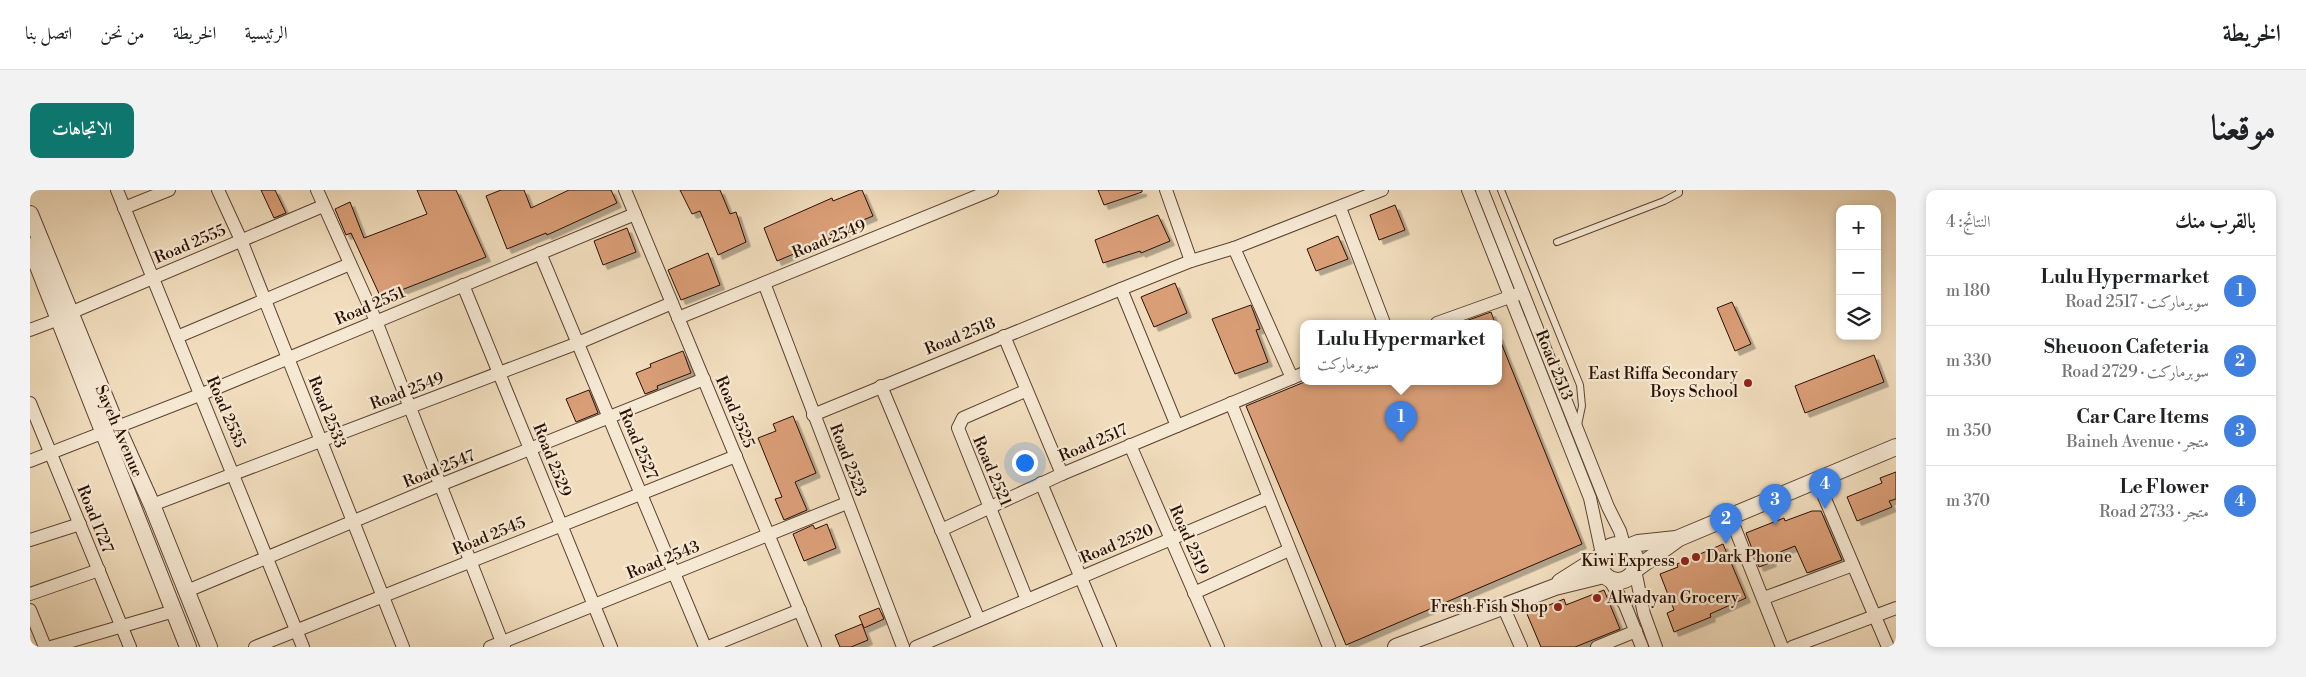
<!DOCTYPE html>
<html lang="ar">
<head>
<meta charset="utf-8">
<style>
  body { margin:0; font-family:"Libre Bodoni",Amiri,serif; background:#f2f2f2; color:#202124; direction:rtl }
  .controls { position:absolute; right:15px; top:15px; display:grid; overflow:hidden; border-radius:10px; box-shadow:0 2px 8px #0003 }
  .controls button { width:45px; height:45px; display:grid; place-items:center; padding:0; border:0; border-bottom:1px solid #e0e0e0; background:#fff; color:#202124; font:25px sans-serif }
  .you { position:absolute; left:994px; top:272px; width:18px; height:18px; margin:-12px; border:4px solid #fff; border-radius:50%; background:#1a73e8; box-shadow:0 0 0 8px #1a73e833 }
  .badge { display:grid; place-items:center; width:32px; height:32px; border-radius:50%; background:#0f766e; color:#fff; font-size:16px; font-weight:700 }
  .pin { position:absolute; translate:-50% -41px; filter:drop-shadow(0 1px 2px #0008) }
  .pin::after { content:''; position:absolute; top:26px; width:18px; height:15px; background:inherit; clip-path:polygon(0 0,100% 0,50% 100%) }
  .popup { position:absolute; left:1270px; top:130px; width:202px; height:65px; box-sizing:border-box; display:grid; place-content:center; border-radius:10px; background:#fff; filter:drop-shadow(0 1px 4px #0005); font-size:16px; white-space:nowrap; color:#757577 }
  .popup b { font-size:19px; color:#202124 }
  .popup::after { content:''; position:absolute; left:50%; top:100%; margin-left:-10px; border:10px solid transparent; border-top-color:#fff }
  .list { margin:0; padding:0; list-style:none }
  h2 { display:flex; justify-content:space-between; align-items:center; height:65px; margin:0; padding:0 20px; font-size:21px }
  h2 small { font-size:16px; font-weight:400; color:#757577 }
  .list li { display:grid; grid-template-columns:32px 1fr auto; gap:15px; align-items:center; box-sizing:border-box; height:70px; padding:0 20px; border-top:1px solid #e0e0e0 }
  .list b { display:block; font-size:19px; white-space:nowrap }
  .list p { margin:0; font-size:16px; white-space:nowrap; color:#757577 }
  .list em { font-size:16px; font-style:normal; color:#757577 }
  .icon { flex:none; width:28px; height:28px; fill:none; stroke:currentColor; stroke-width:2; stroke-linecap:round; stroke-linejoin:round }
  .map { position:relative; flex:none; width:1866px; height:457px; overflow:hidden; direction:ltr; border-radius:10px }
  header { display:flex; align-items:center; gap:30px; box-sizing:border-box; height:70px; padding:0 25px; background:#fff; border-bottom:1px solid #e0e0e0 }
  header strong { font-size:24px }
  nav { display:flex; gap:28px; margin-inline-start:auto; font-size:18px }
  .intro { display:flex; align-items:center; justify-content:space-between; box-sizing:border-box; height:120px; padding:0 30px }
  h1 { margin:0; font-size:35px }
  .button { padding:12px 22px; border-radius:10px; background:#0f766e; color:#fff; font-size:18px; font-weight:700 }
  main { display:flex; gap:30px; padding:0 30px }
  aside { flex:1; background:#fff; border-radius:10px; box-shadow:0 2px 8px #0003 }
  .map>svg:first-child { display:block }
</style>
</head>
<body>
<header>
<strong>الخريطة</strong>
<nav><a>الرئيسية</a><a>الخريطة</a><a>من نحن</a><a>اتصل بنا</a></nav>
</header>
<div class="intro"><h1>موقعنا</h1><a class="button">الاتجاهات</a></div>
<main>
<aside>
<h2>بالقرب منك<small>النتائج: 4</small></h2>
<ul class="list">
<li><span class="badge" style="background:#3f7fe0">1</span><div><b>Lulu Hypermarket</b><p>سوبرماركت · Road 2517</p></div><em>180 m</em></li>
<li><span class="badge" style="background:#3f7fe0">2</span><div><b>Sheuoon Cafeteria</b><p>سوبرماركت · Road 2729</p></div><em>330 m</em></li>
<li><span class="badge" style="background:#3f7fe0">3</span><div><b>Car Care Items</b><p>متجر · Baineh Avenue</p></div><em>350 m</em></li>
<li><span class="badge" style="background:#3f7fe0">4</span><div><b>Le Flower</b><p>متجر · Road 2733</p></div><em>370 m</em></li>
</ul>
</aside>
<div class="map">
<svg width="1866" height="457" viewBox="0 0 1866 457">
  <defs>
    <filter id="shadow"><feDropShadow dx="4.5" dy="4.5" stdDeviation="0" flood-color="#0004"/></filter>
  </defs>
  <rect width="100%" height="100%" fill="#f1ddbd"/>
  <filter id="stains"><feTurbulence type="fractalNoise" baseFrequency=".004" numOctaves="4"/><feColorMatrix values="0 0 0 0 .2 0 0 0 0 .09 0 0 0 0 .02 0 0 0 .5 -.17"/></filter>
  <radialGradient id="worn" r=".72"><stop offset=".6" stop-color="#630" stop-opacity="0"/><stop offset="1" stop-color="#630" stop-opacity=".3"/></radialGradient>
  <!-- building -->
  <g fill="#da9e77" stroke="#2a1003" filter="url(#shadow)">
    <path d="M231,0H245L256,23L244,28Z"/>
    <path d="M387,0H426L456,67L351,108L321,43L316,45L305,19L320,12L334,48L397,24Z"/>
    <path d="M471,0H494L501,18L539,0H581L587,13L517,45L516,43L477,59L456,6Z"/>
    <path d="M650,0H690L700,24L706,22L716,52L688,65L670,21L662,24Z"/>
    <path d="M830,0H832L843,26L814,38L816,42L747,71L734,38L802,8L803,11Z"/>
    <path d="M1068,0H1112V2L1074,15Z"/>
    <path d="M1365,15L1375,40L1349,50L1340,25Z"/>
    <path d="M1128,25L1140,51L1111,63L1110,61L1073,73L1065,50Z"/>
    <path d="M597,38L606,62L573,75L564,51Z"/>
    <path d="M1308,46L1318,69L1286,81L1277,59Z"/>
    <path d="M678,63L690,95L651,110L638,80Z"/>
    <path d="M1145,93L1157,123L1124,137L1111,107Z"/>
    <path d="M1702,112L1721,154L1705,161L1687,118Z"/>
    <path d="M1221,115L1230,139L1226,140L1238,172L1205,184L1182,129Z"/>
    <path d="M1461,122L1465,133H1430Z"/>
    <path d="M1468,145L1552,354L1316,455L1216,216L1277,191H1468Z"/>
    <path d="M653,161L661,183L627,196L628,199L615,204L606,183L621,177L620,174Z"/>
    <path d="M1844,165L1854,192L1775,223L1765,196Z"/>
    <path d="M559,200L568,223L546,232L536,209Z"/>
    <path d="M763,226L786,283L765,292L777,320L754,330L745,309L752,307L728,248L746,241L743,234Z"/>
    <path d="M1866,282V309L1859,311L1862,317L1827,331L1817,307L1852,293L1850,288Z"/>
    <path d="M1782,321H1791L1812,370L1777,383L1765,356L1740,366L1742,372L1729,377L1716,343L1754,328L1755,331Z"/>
    <path d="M797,334L806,358L774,371L763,344L783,335L785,339Z"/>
    <path d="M1693,354L1716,408L1680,424L1681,427L1644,442L1637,423L1644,420L1630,384L1648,377L1647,374Z"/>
    <path d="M1574,400L1590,439L1545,457H1511L1497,424L1534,409L1536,415Z"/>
    <path d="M849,418L854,429L834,438L829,426Z"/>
    <path d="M832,434L838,450L821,457H810L805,445Z"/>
  </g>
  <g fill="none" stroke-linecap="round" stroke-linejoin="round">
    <defs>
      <g id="service">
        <path d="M1471,0L1550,195L1552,216L1548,235"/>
        <path d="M1527,52L1634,11L1649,3V0"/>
      </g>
      <g id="minor">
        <path d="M87,0L273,457"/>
        <path d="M188,0L211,50L373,457"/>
        <path d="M287,0L346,131L474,457"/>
        <path d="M595,0L785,457"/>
        <path d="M1136,0L1161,71"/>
        <path d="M1438,0L1560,308L1572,364"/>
        <path d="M1452,0L1578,317L1590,341L1594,355"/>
        <path d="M94,18L139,0"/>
        <path d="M1310,18L1354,133"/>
        <path d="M1204,58L1262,188"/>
        <path d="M510,63L675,457"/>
        <path d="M734,93L873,457"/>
        <path d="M433,95L581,457"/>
        <path d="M1091,99L1147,236"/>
        <path d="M40,123L293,16"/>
        <path d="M648,128L962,0"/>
        <path d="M1407,133L1488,104"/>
        <path d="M0,140L29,129"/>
        <path d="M974,146L1032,284"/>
        <path d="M147,147L320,74"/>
        <path d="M851,196L949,430"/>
        <path d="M995,201L933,228L928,238L997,410"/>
        <path d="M0,213L100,457"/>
        <path d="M1201,213L1299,457"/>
        <path d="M783,225L1091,99L1161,71L1204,58L1352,0"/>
        <path d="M1100,255L1188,457"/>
        <path d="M0,271L172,204L605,24"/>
        <path d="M1787,290L1858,457"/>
        <path d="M1011,293L1080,457"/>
        <path d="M122,315L548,153L642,113"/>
        <path d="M1700,326L1752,457"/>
        <path d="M911,340L1032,284L1274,183"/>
        <path d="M0,350L50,334"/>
        <path d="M1605,380L1614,424L1626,457"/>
        <path d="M1579,389L1595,415L1612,457"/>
        <path d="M157,401L410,295L674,189"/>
        <path d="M1164,403L1259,360"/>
        <path d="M0,404L69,380"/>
        <path d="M1734,408L1823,375"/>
        <path d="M1473,416L1491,457"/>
        <path d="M0,420L15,457"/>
        <path d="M21,457L144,421"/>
        <path d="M225,457L706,266"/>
        <path d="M460,457L817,313"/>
        <path d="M678,457L770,420"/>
        <path d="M886,457L1238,308"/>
        <path d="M1567,457L1606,441"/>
        <path d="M1762,457L1866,418"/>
      </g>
      <g id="tertiary">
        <path d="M0,24L87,237L122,315L179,457"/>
        <path d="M0,56L158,457"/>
        <circle cx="1588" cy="373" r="18"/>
        <path d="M1598,357L1608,353L1646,349"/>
        <path d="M1606,379L1649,348L1866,257"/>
        <path d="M1530,392L1571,366"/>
        <path d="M1366,457L1525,397L1574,385"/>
      </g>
    </defs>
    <!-- service casing -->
    <use href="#service" stroke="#5c4332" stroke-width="8"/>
    <!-- minor casing -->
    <use href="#minor" stroke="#5c4332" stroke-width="14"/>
    <!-- tertiary casing -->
    <use href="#tertiary" stroke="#5c4332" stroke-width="18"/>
    <!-- service -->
    <use href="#service" stroke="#f6e9d4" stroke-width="6"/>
    <!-- minor -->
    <use href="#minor" stroke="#f6e9d4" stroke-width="12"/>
    <!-- tertiary -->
    <use href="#tertiary" stroke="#f6e9d4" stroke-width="16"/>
  </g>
  <!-- markers -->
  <g fill="#8f2418" stroke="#f6e9d4" stroke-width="2">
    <circle cx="1718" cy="193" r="5"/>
    <circle cx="1666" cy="367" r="5"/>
    <circle cx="1655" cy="371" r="5"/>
    <circle cx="1567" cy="408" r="5"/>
    <circle cx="1528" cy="417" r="5"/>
  </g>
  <g text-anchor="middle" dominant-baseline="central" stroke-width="4.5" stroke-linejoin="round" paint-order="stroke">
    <!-- street labels -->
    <g font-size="16" fill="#2a1003" stroke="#f6e9d4">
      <text transform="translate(799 49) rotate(-22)">Road 2549</text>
      <text transform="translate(160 54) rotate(-23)">Road 2555</text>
      <text transform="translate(340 116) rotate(-23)">Road 2551</text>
      <text transform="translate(930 146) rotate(-22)">Road 2518</text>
      <text transform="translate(1524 175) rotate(68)">Road 2513</text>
      <text transform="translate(377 201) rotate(-21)">Road 2549</text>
      <text transform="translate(196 222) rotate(67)">Road 2535</text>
      <text transform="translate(297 222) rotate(68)">Road 2533</text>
      <text transform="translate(705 222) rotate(67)">Road 2525</text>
      <text transform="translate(89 241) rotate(67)">Sayeh Avenue</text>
      <text transform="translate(1063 253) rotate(-23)">Road 2517</text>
      <text transform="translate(608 254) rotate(67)">Road 2527</text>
      <text transform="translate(522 270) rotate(68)">Road 2529</text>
      <text transform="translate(818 270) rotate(69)">Road 2523</text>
      <text transform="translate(409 279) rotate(-22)">Road 2547</text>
      <text transform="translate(962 281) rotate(67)">Road 2521</text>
      <text transform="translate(65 329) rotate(68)">Road 1727</text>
      <text transform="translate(459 346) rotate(-22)">Road 2545</text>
      <text transform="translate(1159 350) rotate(66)">Road 2519</text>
      <text transform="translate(1087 354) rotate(-23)">Road 2520</text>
      <text transform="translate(633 370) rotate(-22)">Road 2543</text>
    </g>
    <!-- poi labels -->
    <g font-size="16" fill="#2a1003" stroke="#f6e9d4" text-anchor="end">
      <text x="1708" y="184">East Riffa Secondary<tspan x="1708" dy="18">Boys School</tspan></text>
      <text x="1676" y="367" text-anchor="start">Dark Phone</text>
      <text x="1645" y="371">Kiwi Express</text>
      <text x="1577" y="408" text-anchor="start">Alwadyan Grocery</text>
      <text x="1518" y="417">Fresh Fish Shop</text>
    </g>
  </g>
  <rect width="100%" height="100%" filter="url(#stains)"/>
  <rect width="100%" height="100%" fill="url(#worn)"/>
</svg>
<div class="controls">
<button>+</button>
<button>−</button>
<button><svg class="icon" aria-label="layers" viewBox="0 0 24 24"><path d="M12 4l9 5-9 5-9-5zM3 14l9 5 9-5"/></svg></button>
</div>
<div class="you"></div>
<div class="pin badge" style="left:1371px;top:252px;background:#3f7fe0">1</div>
<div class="popup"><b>Lulu Hypermarket</b>سوبرماركت</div>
<div class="pin badge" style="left:1696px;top:354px;background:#3f7fe0">2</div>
<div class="pin badge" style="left:1745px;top:335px;background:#3f7fe0">3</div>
<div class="pin badge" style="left:1795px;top:319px;background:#3f7fe0">4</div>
</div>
</main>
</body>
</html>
